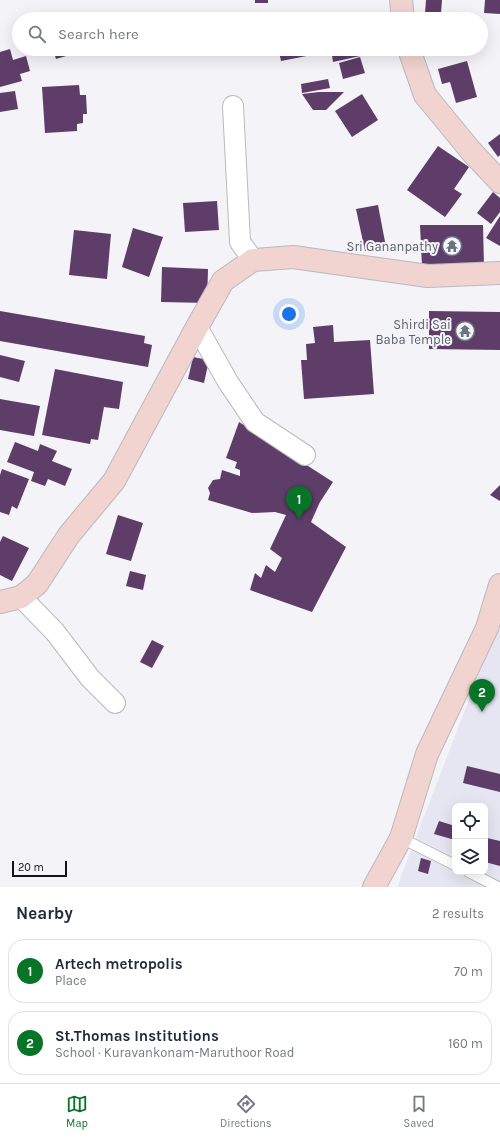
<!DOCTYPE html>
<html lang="en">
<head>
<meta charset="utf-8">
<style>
  body { margin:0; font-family:Karla,sans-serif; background:#f6f6f7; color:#1f2937 }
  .controls { position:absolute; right:12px; bottom:12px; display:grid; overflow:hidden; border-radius:8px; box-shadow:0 4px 16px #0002 }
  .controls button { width:36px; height:36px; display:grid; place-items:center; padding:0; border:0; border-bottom:1px solid #e0e1e3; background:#fff; color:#1f2937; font:20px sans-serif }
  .scale { position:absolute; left:12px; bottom:10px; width:55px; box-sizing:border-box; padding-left:4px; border:2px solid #131314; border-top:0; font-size:11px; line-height:14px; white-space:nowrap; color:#131314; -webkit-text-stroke:3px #f3f3f8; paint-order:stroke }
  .you { position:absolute; left:289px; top:314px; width:14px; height:14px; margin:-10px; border:3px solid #fff; border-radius:50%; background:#1a73e8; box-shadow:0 0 0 6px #1a73e833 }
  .badge { display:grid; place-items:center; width:26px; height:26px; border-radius:50%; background:#077427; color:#fff; font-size:13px; font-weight:700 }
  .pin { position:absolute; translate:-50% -33px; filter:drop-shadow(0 1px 2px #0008) }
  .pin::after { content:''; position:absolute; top:21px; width:14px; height:12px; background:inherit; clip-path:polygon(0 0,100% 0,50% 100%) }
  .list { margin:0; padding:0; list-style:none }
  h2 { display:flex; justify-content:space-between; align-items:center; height:52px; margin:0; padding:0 16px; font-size:17px }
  h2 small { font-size:13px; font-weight:400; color:#747a83 }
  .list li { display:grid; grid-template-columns:26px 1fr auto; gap:12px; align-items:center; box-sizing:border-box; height:64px; margin:0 8px 8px; padding:0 8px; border:1px solid #e0e1e3; border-radius:16px }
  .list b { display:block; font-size:15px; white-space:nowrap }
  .list p { margin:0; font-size:13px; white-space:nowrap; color:#747a83 }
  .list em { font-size:13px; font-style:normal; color:#747a83 }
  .icon { flex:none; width:22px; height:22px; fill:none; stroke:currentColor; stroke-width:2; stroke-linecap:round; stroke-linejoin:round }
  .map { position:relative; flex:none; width:500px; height:887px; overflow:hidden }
  .search { position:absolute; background:#fff; box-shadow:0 4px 16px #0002; left:12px; right:12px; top:12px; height:44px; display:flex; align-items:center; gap:10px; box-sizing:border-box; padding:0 14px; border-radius:22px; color:#747a83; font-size:15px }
  .sheet { height:196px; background:#fff }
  nav { display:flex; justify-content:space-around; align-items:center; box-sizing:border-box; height:56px; border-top:1px solid #e0e1e3; background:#fff; font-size:11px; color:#747a83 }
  nav a { display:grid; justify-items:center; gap:2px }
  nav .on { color:#077427 }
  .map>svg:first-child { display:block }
</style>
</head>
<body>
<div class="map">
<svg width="500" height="887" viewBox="0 0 500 887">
  <rect width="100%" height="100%" fill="#f3f3f8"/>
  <!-- built -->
  <path fill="#e5e6f1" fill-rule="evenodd" d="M500,619V887H398L402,874ZM455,806H485V872H455Z"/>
  <!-- building -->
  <g fill="#5e3d69">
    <rect x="255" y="0" width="13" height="3"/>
    <path d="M426,0H442L441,13H425Z"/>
    <path d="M485,0H500V14L484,13Z"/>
    <path d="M313,12L315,19H283V18Z"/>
    <path d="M10,49L13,60L26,56L30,71L20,74L22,81L0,87V52Z"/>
    <path d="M53,49H72L73,54L56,59Z"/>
    <path d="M288,49H321L322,53L281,61L279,52L288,50Z"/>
    <path d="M331,49H368L369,54L333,62Z"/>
    <path d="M360,57L365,73L343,79L339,63Z"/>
    <path d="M467,61L477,97L456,103L450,82L442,84L438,69Z"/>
    <path d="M328,79L330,88L302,93L301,84Z"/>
    <path d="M79,85L80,95H86L87,114H83V123L77,124V131L45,133L42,87Z"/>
    <path d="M15,91L18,109L0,112V93Z"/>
    <path d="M319,92H344L326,110H313L302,94Z"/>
    <path d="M362,94L378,120L352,137L335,111Z"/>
    <path d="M500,134V155L498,157L488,143Z"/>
    <path d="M438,146L469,167L454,189L462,194L445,217L407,190Z"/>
    <path d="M493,192L500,198V212L491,224L477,213Z"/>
    <path d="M217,201L219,230L185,232L183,203Z"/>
    <path d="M378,205L386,247L365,251L356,209Z"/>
    <path d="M500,216V246L486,238Z"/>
    <path d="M420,225H483L484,267L422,266Z"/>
    <path d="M133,228L163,237L149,277L122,267Z"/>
    <path d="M74,230L111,234L107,279L69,275Z"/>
    <path d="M162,267L208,269L207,303L161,302Z"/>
    <path d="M0,311L145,336L144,343L152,345L148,367L0,341Z"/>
    <path d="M429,311L500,312V350L429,349Z"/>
    <path d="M333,325L334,342L370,340L374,394L304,399L301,360H307L306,344L315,343L313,327Z"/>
    <path d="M0,355L25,361L19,382L0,377Z"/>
    <path d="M193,357L209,360L204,383L188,379Z"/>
    <path d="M55,369L123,382L119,409L104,407L98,440L91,439L90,444L42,435Z"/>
    <path d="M0,399L40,406L34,436L0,430Z"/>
    <path d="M239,422L333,482L320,502L311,522L346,547L312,612L250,590L255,573L261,578L266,565L275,572L282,558L270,549L286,515L275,512L252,513L208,500L210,493L208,488L213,480L220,479L222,470L240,476V470L235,468L237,462L226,458Z"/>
    <path d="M15,442L38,451L40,444L57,451L52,461L72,469L65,486L48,479L45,486L31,481L34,472L7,462Z"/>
    <path d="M2,469L29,479L17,509L12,506L9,515L0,512V475Z"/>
    <path d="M500,485V501L490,495Z"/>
    <path d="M118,515L143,523L131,561L106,554Z"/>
    <path d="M3,536L29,548L12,581L0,575V542Z"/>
    <path d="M130,571L146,575L143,590L126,586Z"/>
    <path d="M152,640L164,646L152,668L140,662Z"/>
    <path d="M467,766L500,774V792L463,783Z"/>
    <path d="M439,821L455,826V840L434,834Z"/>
    <path d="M487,838L500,841V866L485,862V848Z"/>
    <path d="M421,858L431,861L428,874L418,871Z"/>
  </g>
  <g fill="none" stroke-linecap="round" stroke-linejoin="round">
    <defs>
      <g id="lane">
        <path d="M401,838L455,865"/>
        <path d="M469,872L498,887"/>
      </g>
      <g id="street">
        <path d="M233,106L240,242L253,260"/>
        <path d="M197,327L228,382L255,422L305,455"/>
        <path d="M21,597L55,632L90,678L115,703"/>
      </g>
      <g id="secondary">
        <path d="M401,0L403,19"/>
        <path d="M409,49L425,95L471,151L500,182"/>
        <path d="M0,602L21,597L37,584L69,535L114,481L197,327L223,281L253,260L293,257L428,276L500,273"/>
        <path d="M374,887L401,838L427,754L487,628L500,585"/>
      </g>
    </defs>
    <!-- lane casing -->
    <use href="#lane" stroke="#bababe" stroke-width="12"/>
    <!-- street casing -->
    <use href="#street" stroke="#bababe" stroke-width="22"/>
    <!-- secondary casing -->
    <use href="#secondary" stroke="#bababe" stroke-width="24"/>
    <!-- lane -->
    <use href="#lane" stroke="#fff" stroke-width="10"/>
    <!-- street -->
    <use href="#street" stroke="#fff" stroke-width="20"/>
    <!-- secondary -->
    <use href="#secondary" stroke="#f1d3cf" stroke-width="22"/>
  </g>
  <!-- icons -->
  <defs>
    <symbol id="temple-ring" viewBox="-11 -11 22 22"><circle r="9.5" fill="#f3f3f8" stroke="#6b7280" stroke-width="1.5"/><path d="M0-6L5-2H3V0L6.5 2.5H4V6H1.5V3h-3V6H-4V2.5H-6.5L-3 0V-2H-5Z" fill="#6b7280"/></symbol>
  </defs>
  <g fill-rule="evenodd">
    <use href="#temple-ring" x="441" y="235" width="22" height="22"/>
    <use href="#temple-ring" x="454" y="320" width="22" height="22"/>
  </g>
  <g text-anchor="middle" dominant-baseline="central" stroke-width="4" stroke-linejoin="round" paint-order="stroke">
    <!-- worship labels -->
    <g font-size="13" fill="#5b616d" stroke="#f3f3f8" text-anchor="end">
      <text x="438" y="246">Sri Gananpathy</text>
      <text x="451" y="324">Shirdi Sai<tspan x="451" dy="15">Baba Temple</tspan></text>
    </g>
  </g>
</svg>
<div class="controls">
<button><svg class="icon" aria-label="locate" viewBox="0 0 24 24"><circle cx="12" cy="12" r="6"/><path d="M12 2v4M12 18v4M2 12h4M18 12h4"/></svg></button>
<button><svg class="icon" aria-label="layers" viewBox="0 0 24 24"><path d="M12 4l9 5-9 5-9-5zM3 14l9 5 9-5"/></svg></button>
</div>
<div class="scale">20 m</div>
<div class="you"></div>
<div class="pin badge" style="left:299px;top:519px">1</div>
<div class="pin badge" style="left:482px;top:712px">2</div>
<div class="search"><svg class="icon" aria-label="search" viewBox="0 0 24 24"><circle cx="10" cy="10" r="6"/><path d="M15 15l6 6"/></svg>Search here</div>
</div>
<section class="sheet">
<h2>Nearby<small>2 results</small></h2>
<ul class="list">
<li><span class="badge">1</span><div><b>Artech metropolis</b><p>Place</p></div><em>70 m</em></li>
<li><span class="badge">2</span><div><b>St.Thomas Institutions</b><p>School · Kuravankonam-Maruthoor Road</p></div><em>160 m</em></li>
</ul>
</section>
<nav>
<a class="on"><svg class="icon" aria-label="map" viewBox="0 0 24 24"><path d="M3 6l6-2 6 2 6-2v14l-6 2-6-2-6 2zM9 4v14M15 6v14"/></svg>Map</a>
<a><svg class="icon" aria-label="directions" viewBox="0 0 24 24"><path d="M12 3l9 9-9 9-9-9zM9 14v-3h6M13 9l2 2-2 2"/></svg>Directions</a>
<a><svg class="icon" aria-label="saved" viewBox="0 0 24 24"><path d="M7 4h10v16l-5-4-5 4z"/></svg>Saved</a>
</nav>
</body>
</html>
